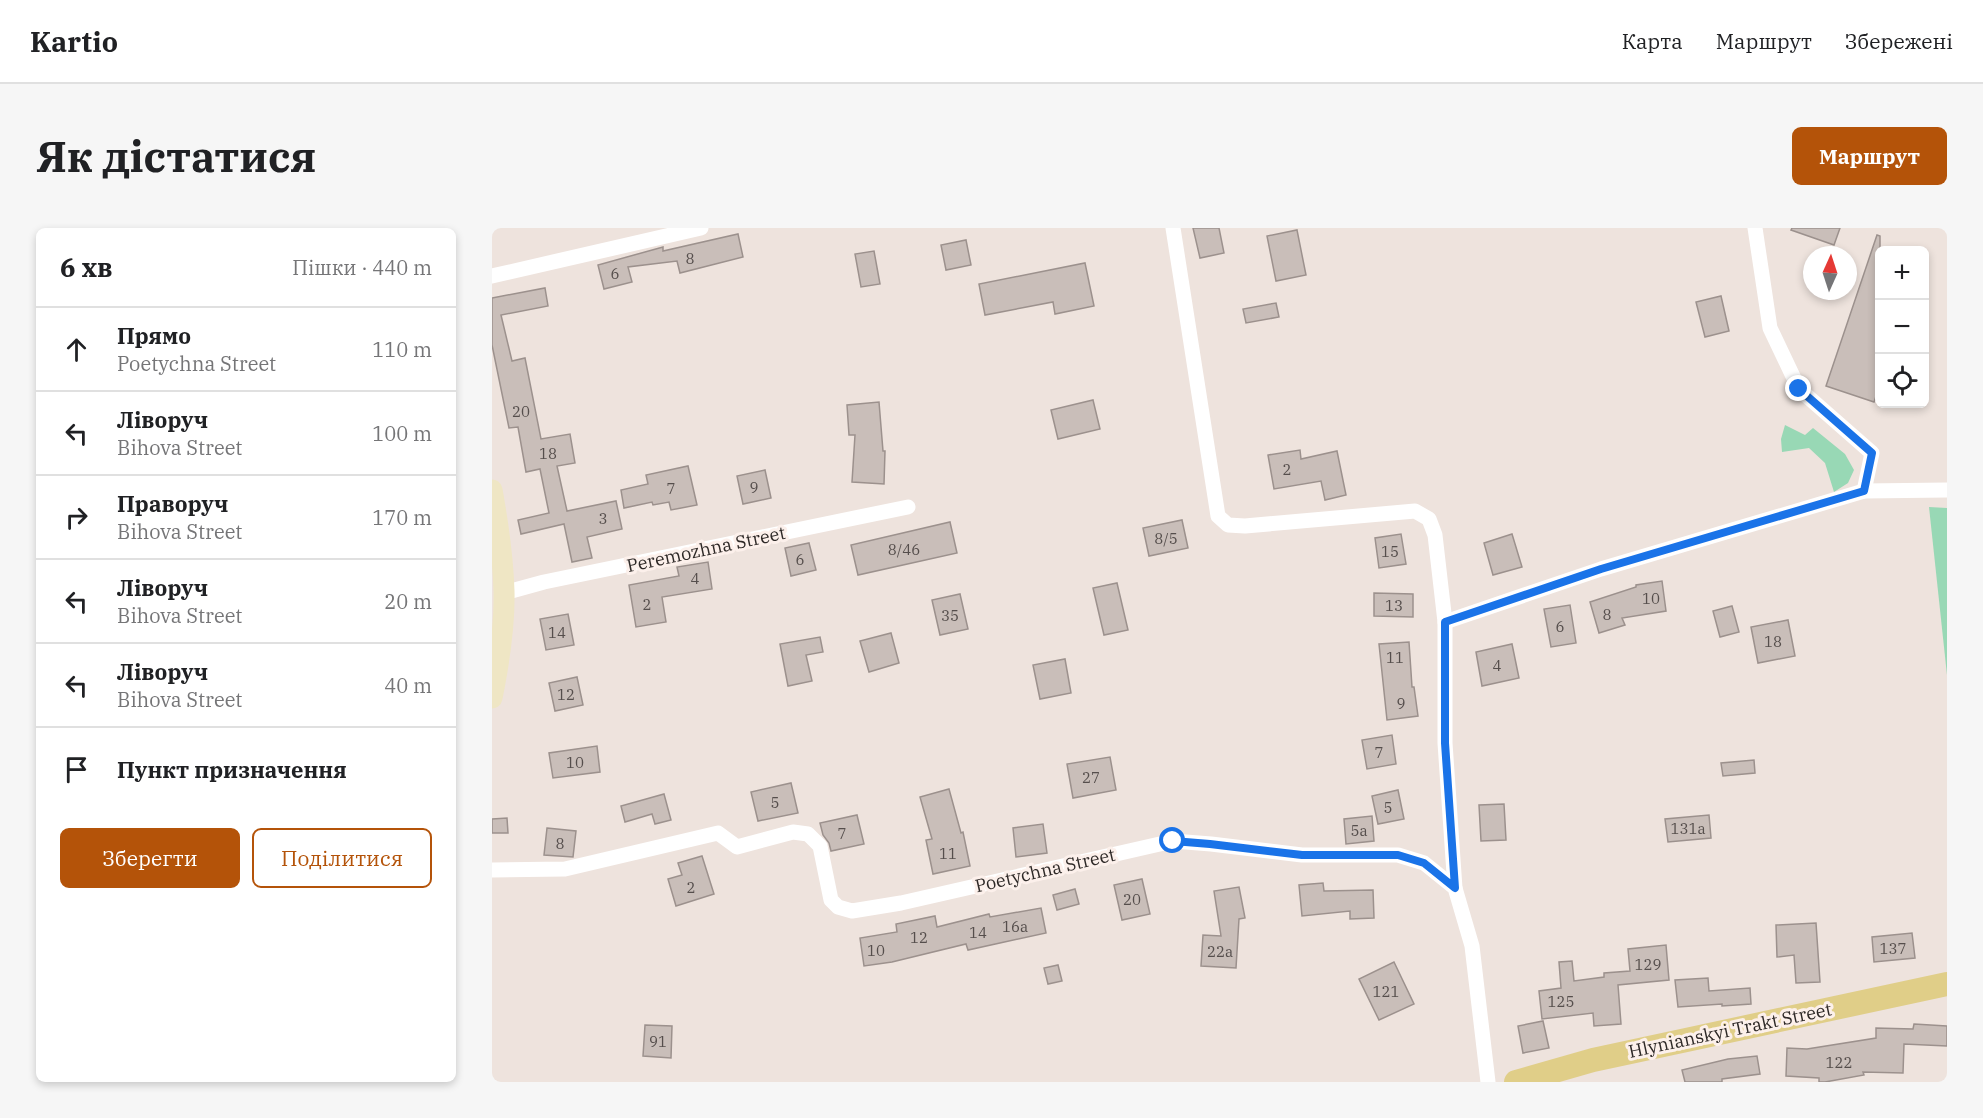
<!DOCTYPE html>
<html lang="uk">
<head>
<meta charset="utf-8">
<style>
  body { margin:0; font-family:"IBM Plex Serif",serif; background:#f6f6f6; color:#202124 }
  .controls { position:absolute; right:18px; top:18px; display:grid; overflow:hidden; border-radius:9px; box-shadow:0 3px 9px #0003 }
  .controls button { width:54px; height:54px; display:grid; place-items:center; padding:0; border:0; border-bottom:2px solid #e0e0e0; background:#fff; color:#202124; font:30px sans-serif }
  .compass { position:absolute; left:1311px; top:18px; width:54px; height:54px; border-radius:50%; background:#fff; box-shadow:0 3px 9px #0003; rotate:3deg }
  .stop { position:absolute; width:18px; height:18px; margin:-14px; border:4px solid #1a73e8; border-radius:50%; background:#fff }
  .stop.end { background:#1a73e8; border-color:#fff; box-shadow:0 2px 6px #0008 }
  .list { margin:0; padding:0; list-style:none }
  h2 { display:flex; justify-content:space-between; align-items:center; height:78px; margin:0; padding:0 24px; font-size:26px }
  h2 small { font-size:20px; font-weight:400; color:#757577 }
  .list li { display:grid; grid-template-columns:39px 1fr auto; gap:18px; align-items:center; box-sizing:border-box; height:84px; padding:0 24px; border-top:2px solid #e0e0e0 }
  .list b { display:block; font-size:22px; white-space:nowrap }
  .list p { margin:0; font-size:20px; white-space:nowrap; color:#757577 }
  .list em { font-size:20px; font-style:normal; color:#757577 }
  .actions { display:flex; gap:12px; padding:18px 24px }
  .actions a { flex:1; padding:14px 0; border:2px solid #b45309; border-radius:9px; text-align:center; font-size:21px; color:#b45309 }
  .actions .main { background:#b45309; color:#fff }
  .icon { flex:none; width:33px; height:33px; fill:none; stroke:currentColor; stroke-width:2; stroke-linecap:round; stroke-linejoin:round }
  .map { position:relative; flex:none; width:1455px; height:854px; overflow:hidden; border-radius:9px }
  header { display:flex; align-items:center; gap:36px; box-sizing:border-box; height:84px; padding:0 30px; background:#fff; border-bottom:2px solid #e0e0e0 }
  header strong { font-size:28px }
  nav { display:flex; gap:33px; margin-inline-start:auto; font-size:21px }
  .intro { display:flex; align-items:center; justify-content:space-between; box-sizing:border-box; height:144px; padding:0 36px }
  h1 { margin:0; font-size:42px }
  .button { padding:15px 27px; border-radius:9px; background:#b45309; color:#fff; font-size:21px; font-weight:700 }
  main { display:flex; gap:36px; padding:0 36px }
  aside { flex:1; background:#fff; border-radius:9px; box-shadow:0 3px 9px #0003 }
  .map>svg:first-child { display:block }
</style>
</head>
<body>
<header>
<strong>Kartio</strong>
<nav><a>Карта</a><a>Маршрут</a><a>Збережені</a></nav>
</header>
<div class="intro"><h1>Як дістатися</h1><a class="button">Маршрут</a></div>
<main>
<aside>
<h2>6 хв<small>Пішки · 440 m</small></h2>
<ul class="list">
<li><svg class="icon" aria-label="ahead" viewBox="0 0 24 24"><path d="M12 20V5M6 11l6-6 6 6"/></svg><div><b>Прямо</b><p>Poetychna Street</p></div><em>110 m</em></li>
<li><svg class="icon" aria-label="left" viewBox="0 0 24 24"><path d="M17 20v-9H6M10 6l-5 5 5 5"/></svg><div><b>Ліворуч</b><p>Bihova Street</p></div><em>100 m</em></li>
<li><svg class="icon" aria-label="right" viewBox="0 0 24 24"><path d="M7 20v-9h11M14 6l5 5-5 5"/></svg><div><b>Праворуч</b><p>Bihova Street</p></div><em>170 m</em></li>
<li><svg class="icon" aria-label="left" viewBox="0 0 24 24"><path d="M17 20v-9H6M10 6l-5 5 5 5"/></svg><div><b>Ліворуч</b><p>Bihova Street</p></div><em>20 m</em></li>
<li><svg class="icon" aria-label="left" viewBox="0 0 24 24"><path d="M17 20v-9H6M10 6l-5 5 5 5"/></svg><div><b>Ліворуч</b><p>Bihova Street</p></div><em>40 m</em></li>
<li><svg class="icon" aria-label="arrive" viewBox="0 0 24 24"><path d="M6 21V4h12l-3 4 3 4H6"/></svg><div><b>Пункт призначення</b></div></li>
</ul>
<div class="actions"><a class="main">Зберегти</a><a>Поділитися</a></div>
</aside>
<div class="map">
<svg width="1455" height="854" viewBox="0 0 1455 854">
  <rect width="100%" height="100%" fill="#eee3dd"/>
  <!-- green -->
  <g fill="#98d8b5">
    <path d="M1293,197L1313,207L1321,200L1353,226L1362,242L1356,255L1342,264L1333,235L1317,220L1290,224L1289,211Z"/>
    <path d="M1437,279L1455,280V447Z"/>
  </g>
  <!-- building -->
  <g fill="#c9beb9" stroke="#9c918d" stroke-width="1.5">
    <path d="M701,0H727L732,25L708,30Z"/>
    <path d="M1300,0H1348L1342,17L1299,2Z"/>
    <path d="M805,2L814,47L784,53L775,8Z"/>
    <path d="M246,6L251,29L188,45L185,33L136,39L140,54L112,61L106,37L171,19V23Z"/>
    <path d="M1385,7L1388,8V157L1382,174L1334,158Z"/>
    <path d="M474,12L479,37L454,42L449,17Z"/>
    <path d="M382,23L388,56L369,59L363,26Z"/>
    <path d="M593,35L602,78L563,86L561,74L493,87L487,56Z"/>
    <path d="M53,60L56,78L9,87L20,133L33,130L49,211L78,206L83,235L65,238L75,283L124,273L130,301L95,309L100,330L80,334L72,296L29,306L26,292L57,285L48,241L34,244L26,199L17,200L0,117V70Z"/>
    <path d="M1229,68L1237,103L1213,109L1204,74Z"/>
    <path d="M784,75L787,89L754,95L751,81Z"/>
    <path d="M601,172L608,201L566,211L559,182Z"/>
    <path d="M387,174L391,223H393L392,256L360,254L363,207H357L355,177Z"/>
    <path d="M808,222L809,231L845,223L854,267L833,272L829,253L782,261L776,227Z"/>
    <path d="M196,238L205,277L179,282L177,274L161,277L160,274L132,280L129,262L156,256L154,247Z"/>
    <path d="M273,242L279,270L251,276L245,248Z"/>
    <path d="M690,292L696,320L657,328L651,300Z"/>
    <path d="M458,294L465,325L366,347L359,317Z"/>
    <path d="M909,306L914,336L887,340L883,310Z"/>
    <path d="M1020,306L1030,339L1001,347L992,315Z"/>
    <path d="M317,315L324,342L299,348L293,320Z"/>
    <path d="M216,334L220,361L170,369L174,394L144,399L137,357L187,348L185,339Z"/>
    <path d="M1170,353L1174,383L1130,390L1133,397L1107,405L1098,374L1144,359V357Z"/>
    <path d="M625,355L636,402L612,407L601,360Z"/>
    <path d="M882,365L921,366V389L882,388Z"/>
    <path d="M468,366L476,401L448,407L440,372Z"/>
    <path d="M1078,377L1084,415L1059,419L1052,381Z"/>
    <path d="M1240,378L1247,404L1228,409L1221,383Z"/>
    <path d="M76,386L82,417L54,422L48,391Z"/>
    <path d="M1296,392L1303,428L1266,435L1259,399Z"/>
    <path d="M399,405L407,435L377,444L368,413Z"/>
    <path d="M328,409L331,424L314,427L320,453L296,458L288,416Z"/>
    <path d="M917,414L920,459H922L926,488L895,492L887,416Z"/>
    <path d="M1020,416L1027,450L990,458L984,424Z"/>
    <path d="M573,431L579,465L548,471L541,437Z"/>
    <path d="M85,449L91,477L63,483L57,455Z"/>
    <path d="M900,507L904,536L875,541L870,512Z"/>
    <path d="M105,518L108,544L61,550L57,525Z"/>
    <path d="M618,529L624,562L581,570L575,536Z"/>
    <path d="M1262,532L1263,545L1231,548L1229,535Z"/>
    <path d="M299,555L306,585L266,593L259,564Z"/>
    <path d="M457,561L469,605L471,604L478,638L441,646L434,612L440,611L428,569Z"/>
    <path d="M906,562L912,591L886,596L880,568Z"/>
    <path d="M172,566L179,592L163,596L160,586L133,594L129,578Z"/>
    <path d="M1012,576L1014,612L989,613L987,577Z"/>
    <path d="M365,587L372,616L339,623L337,615L331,607L328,595Z"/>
    <path d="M1217,587L1219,610L1176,614L1173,591Z"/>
    <path d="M880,588L882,613L854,616L852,591Z"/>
    <path d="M15,590L16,605H0V591Z"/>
    <path d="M551,596L555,625L524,629L521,600Z"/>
    <path d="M55,600L84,603L81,629L52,627Z"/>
    <path d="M210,628L222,666L184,678L176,651L190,647L186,635Z"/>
    <path d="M650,651L658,686L630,692L622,657Z"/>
    <path d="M831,655L832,663L881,662L882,690L858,691V683L810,688L807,657Z"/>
    <path d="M747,659L753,690L747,691L744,740L709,738L711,707L729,708L722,663Z"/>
    <path d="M583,661L587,676L565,682L561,667Z"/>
    <path d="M549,680L554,705L476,722L474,716L400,734L372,738L368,710L405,704L404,696L443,688L445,699L497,686L498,689Z"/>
    <path d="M1324,695L1328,754L1304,755L1302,727L1285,729L1284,697Z"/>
    <path d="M1420,705L1423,730L1382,734L1380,709Z"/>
    <path d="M1174,717L1177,752L1126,757L1129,796L1102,798L1101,785L1050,791L1047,763L1069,760L1067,734L1080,733L1082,753L1112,749V745L1138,743L1136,721Z"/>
    <path d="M902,734L922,776L887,792L867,751Z"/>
    <path d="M566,737L570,753L556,756L552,740Z"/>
    <path d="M1216,750L1217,763L1258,760L1259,776L1230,778V776L1186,779L1183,752Z"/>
    <path d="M1051,793L1057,820L1031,825L1026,798Z"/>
    <path d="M1422,796L1455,798V818L1412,816L1411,845L1371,844L1372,847L1333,854H1327V850L1294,848L1295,820L1315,821L1384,810V800L1421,801Z"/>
    <path d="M153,797L180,798L179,830L151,828Z"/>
    <path d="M1265,828L1268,846L1230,851V854H1193L1190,842L1236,831Z"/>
  </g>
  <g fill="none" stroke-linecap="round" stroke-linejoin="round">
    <!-- minor -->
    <g stroke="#fff" stroke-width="15">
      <path d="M681,0L726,288L736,297L753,298L923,283L937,291L943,307L953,394V515L963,660"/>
      <path d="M1263,0L1278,100L1307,161L1380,225L1372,263"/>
      <path d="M0,48L209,0"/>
      <path d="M12,365L52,354L416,279"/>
      <path d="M953,394L1109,341L1372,263L1455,262"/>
      <path d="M0,642L73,641L226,605L245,619L301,604L316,606L328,618L339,672L346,679L360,683L409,675L681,613L719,616L810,627H906L932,635L963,660L980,718L996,854"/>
    </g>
    <!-- secondary -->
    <path stroke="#efe6c4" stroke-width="21" d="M0,262C6,295 11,329 12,363C13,398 7,435 0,470"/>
    <!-- primary -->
    <path stroke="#e0ce88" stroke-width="24" d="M1024,854L1101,832L1455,756"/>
  </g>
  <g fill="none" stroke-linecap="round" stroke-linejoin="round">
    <!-- route -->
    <path stroke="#1a73e8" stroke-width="8" d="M681,613L718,616L810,627H906L932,635L963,660L953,515V394L1109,341L1372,263L1380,225L1307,161"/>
  </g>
  <g text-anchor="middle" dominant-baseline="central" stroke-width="6" stroke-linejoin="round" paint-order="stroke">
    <!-- number labels -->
    <g font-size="15" fill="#554e4c">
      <text x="198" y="30">8</text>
      <text x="123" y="45">6</text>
      <text x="29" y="183">20</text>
      <text x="56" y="225">18</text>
      <text x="795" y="241">2</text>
      <text x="262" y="259">9</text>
      <text x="179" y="260">7</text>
      <text x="111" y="290">3</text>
      <text x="674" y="310">8/5</text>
      <text x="412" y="321">8/46</text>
      <text x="898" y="323">15</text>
      <text x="308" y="331">6</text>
      <text x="203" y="350">4</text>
      <text x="1159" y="370">10</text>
      <text x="155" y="376">2</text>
      <text x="902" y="377">13</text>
      <text x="1115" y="386">8</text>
      <text x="458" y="387">35</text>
      <text x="1068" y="398">6</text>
      <text x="65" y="404">14</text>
      <text x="1281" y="413">18</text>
      <text x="903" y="429">11</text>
      <text x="1005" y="437">4</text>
      <text x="74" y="466">12</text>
      <text x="909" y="475">9</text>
      <text x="887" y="524">7</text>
      <text x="83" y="534">10</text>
      <text x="599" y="549">27</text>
      <text x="283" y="574">5</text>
      <text x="896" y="579">5</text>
      <text x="1196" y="600">131а</text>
      <text x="867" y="602">5а</text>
      <text x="350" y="605">7</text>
      <text x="68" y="615">8</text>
      <text x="456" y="625">11</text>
      <text x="199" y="659">2</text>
      <text x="640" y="671">20</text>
      <text x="523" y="698">16а</text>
      <text x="486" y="704">14</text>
      <text x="427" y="709">12</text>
      <text x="1401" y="720">137</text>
      <text x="384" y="722">10</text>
      <text x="728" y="723">22а</text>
      <text x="1156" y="736">129</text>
      <text x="894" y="763">121</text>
      <text x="1069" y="773">125</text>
      <text x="166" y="813">91</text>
      <text x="1347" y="834">122</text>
    </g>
    <!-- street labels -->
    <g font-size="18" fill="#2e2927" stroke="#fcf0eb">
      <text transform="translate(214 321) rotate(-12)">Peremozhna Street</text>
      <text transform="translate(553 642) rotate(-13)">Poetychna Street</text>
      <text transform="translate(1238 802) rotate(-12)">Hlynianskyi Trakt Street</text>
    </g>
  </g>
</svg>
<div class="controls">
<button>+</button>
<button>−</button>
<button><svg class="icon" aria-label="locate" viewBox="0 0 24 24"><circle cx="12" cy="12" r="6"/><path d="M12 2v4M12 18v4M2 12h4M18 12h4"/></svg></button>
</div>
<svg class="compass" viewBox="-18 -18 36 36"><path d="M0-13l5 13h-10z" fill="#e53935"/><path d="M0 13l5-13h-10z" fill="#757577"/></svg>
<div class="stop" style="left:681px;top:613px"></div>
<div class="stop end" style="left:1307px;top:161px"></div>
</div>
</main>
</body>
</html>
